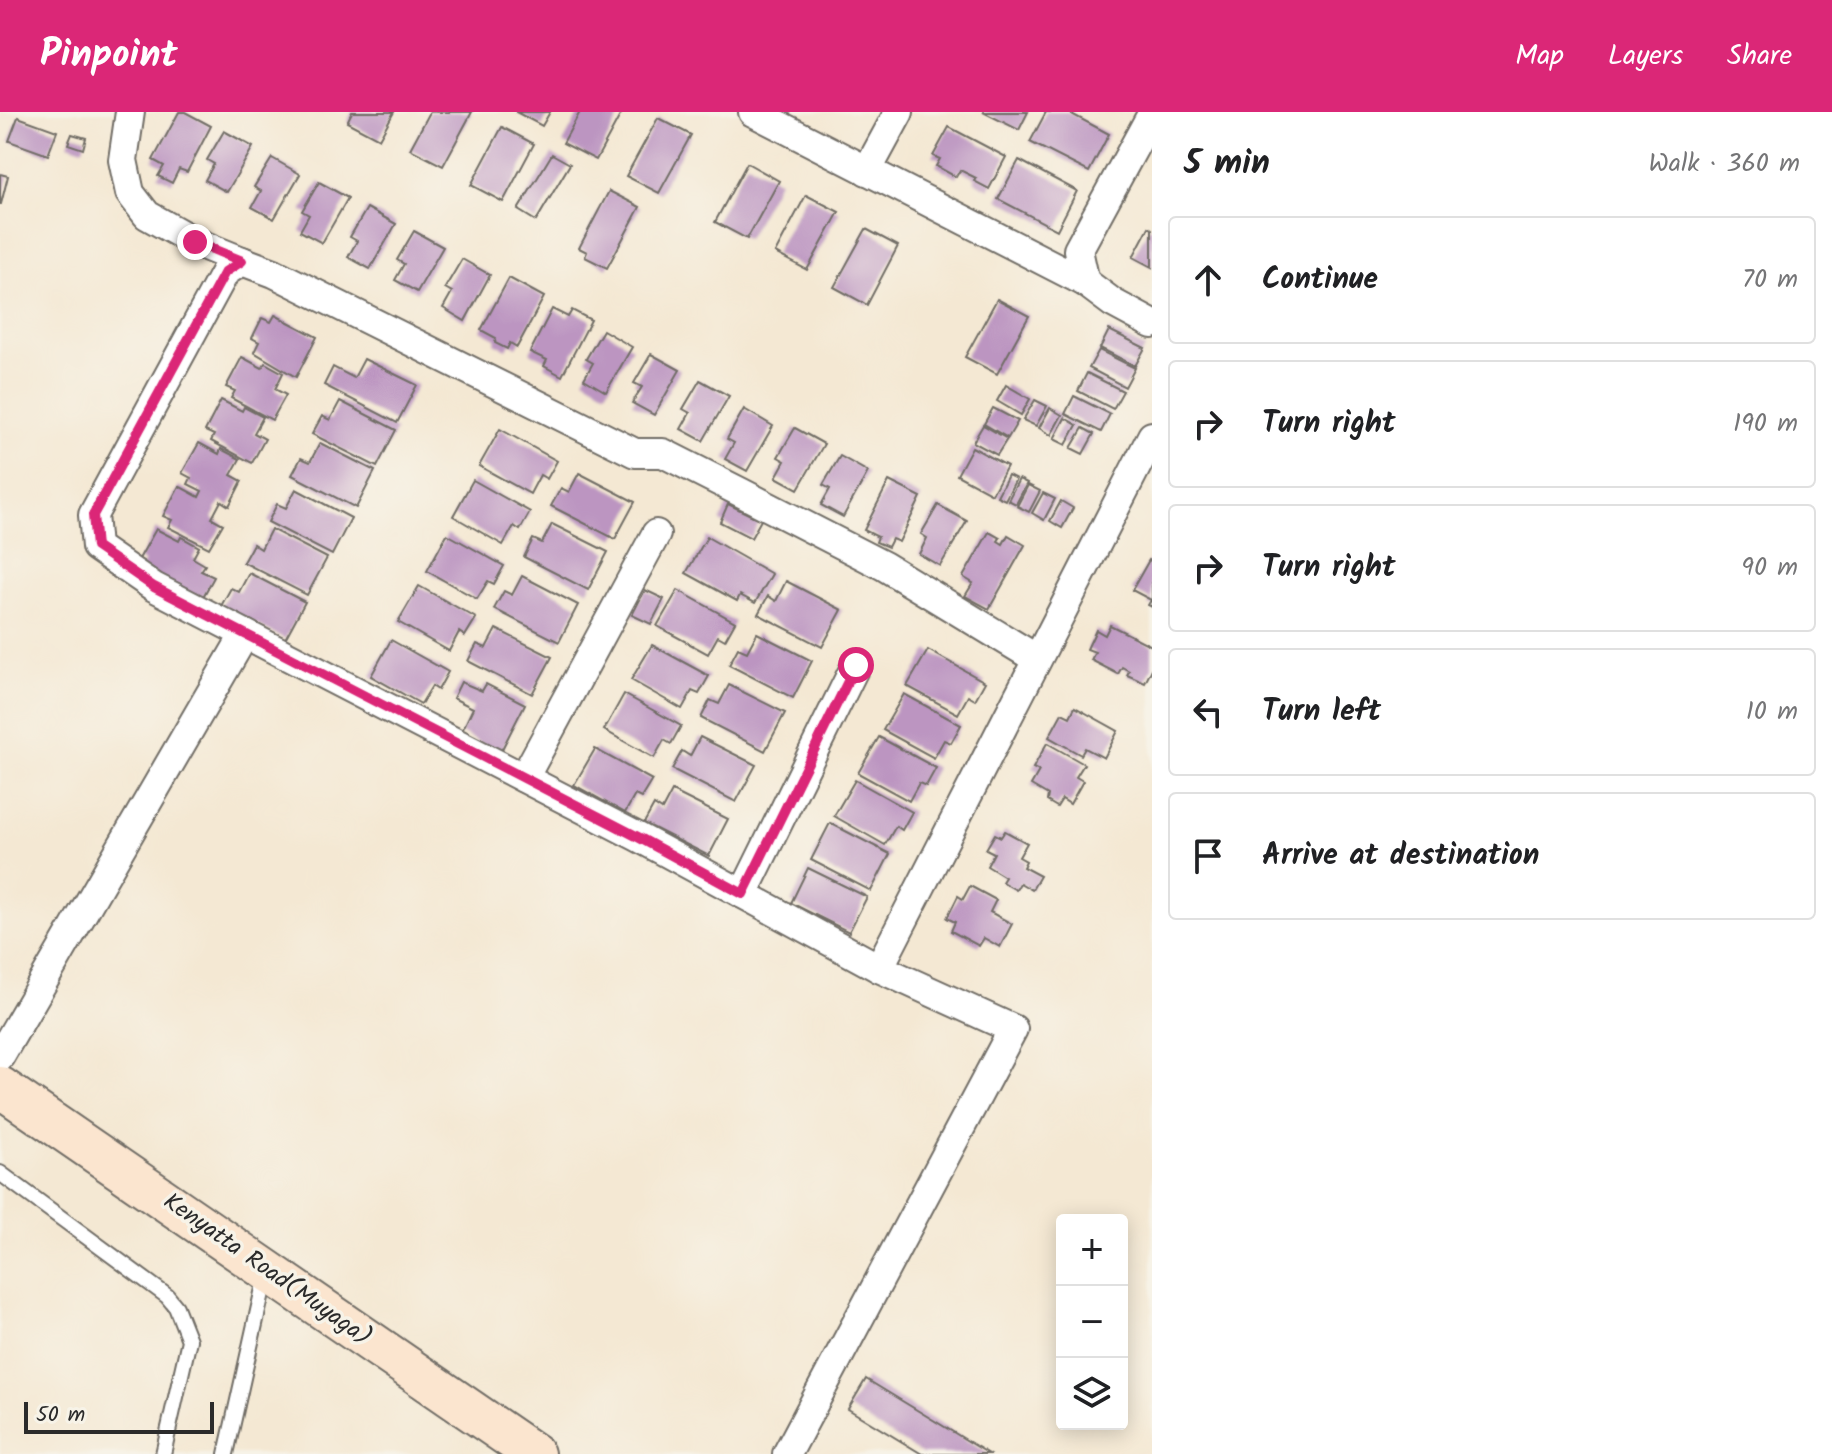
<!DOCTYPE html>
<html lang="en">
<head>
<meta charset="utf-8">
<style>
  body { margin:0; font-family:Kalam,sans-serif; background:#f6f6f6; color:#202124 }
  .controls { position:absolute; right:24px; bottom:24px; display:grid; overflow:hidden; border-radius:8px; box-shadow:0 4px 20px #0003 }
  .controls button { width:72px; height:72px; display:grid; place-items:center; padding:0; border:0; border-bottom:2px solid #e0e0e0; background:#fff; color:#202124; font:40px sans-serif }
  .scale { position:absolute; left:24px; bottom:20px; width:190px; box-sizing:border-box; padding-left:8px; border:4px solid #2b2b2b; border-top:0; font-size:22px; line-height:28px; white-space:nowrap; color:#2b2b2b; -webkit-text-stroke:6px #f7f3e8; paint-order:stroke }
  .stop { position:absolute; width:24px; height:24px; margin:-18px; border:6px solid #db2777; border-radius:50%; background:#fff }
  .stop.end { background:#db2777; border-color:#fff; box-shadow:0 2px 8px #0008 }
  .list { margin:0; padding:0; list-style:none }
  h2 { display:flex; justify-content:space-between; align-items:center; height:104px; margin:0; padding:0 32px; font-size:34px }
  h2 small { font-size:26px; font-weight:400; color:#757577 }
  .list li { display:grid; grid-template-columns:52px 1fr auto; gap:24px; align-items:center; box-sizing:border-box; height:128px; margin:0 16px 16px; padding:0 16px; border:2px solid #e0e0e0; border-radius:8px }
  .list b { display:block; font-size:30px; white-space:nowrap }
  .list em { font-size:26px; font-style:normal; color:#757577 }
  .icon { flex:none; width:44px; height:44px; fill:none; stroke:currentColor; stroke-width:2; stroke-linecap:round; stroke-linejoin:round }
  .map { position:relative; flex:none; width:1152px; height:1342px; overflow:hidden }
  header { display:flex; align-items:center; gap:48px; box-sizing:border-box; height:112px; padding:0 40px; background:#db2777; color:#fff }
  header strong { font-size:38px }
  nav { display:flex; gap:44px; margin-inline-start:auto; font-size:28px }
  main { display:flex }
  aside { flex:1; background:#fff }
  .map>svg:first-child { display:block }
</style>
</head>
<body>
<header>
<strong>Pinpoint</strong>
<nav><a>Map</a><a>Layers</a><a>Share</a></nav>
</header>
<main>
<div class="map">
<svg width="1152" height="1342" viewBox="0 0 1152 1342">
  <rect width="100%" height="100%" fill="#f7f3e8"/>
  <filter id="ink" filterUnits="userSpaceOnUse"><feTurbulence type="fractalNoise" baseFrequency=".0125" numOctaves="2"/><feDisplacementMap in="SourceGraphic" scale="16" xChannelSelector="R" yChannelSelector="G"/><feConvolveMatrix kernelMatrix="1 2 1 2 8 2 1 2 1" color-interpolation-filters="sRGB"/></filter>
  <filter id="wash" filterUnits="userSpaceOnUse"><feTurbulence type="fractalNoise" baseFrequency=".006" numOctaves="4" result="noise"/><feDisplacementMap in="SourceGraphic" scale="32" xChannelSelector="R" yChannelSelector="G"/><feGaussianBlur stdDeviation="1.8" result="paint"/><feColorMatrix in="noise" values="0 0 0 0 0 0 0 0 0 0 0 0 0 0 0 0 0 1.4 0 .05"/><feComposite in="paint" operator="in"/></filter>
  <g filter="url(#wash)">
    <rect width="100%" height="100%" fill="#f4e8d3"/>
    <g id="blocks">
      <!-- building -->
      <g fill="#bc95c1">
        <path d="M179,0H185L211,14L187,60L179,57L172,71L158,64L164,54L153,48Z"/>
        <path d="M352,0H394L379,27L347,10Z"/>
        <path d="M430,0H472L443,54L410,37Z"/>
        <path d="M516,0H550L542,14Z"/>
        <path d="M580,0H622L596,48L563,31Z"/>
        <path d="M983,0H1028L1019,18Z"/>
        <path d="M1046,0H1068L1109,22L1089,60L1030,30Z"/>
        <path d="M18,5L57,19L48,43L9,29Z"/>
        <path d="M658,6L691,23L659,81L626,64Z"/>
        <path d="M502,15L534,32L503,90L471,73Z"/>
        <path d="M949,15L1006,45L989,77L974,69L976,66L960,58L956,65L936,54L940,47L933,44Z"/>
        <path d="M224,19L253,35L227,80L205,68L214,52L207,48Z"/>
        <path d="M72,22L86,26L83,37L68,32Z"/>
        <path d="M552,42L570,52L536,109L518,98Z"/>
        <path d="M272,46L300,62L274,107L252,95L261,79L254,75Z"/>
        <path d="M1019,48L1077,79L1057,118L998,87Z"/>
        <path d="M747,51L779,69L747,127L715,110Z"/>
        <path d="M0,62L8,64L1,92H0Z"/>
        <path d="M319,70L348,86L322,131L300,119L309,103L302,99Z"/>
        <path d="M609,79L640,95L607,156L585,145L587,140L579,136Z"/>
        <path d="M806,83L839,100L807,158L775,141Z"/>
        <path d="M367,96L396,112L370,157L348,145L357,129L350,125Z"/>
        <path d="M1149,115L1152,117V155L1133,145Z"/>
        <path d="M866,117L898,134L867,193L834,175Z"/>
        <path d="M414,119L443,135L417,180L395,168L404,152L397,148Z"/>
        <path d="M462,147L490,163L465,209L443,196L452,180L445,176Z"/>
        <path d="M509,166L544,185L517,235L510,231L507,237L495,231L496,226L481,218Z"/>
        <path d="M997,187L1029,204L997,262L965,245Z"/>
        <path d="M552,197L568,205L572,198L591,208L562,264L544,254L547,248L530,240Z"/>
        <path d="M275,203L317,225L296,265L254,240L259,230L252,226L262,206L271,210Z"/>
        <path d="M603,218L632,235L606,280L584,267L593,251L586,247Z"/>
        <path d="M1109,218L1145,236L1135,254L1100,236Z"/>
        <path d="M1099,238L1135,256L1125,275L1089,256Z"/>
        <path d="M651,242L680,258L654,303L632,291L642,275L634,271Z"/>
        <path d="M242,245L262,256L265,251L283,261L275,277L286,283L272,308L231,286L235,279L226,275Z"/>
        <path d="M364,247L417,273L397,311L324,273L333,255L354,266Z"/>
        <path d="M1087,261L1123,279L1113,297L1078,279Z"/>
        <path d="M700,268L729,284L703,329L681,317L690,301L683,297Z"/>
        <path d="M1006,273L1030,287L1021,303L997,289Z"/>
        <path d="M1074,284L1110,302L1101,320L1065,302Z"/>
        <path d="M221,288L242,299L244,295L263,305L254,321L265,327L252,351L211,329L214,323L205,319Z"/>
        <path d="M1035,288L1047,294L1036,314L1023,308Z"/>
        <path d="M340,289L396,318L377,355L312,322L322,304L330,308Z"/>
        <path d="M993,296L1018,309L1008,326L984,312Z"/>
        <path d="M1050,296L1062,303L1051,323L1039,316Z"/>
        <path d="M744,297L773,314L747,359L725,347L734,331L727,327Z"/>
        <path d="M1065,306L1077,313L1066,333L1054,327Z"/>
        <path d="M983,313L1007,327L997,343L973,330Z"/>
        <path d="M795,316L824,332L798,377L776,365L785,349L778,345Z"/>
        <path d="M1083,316L1094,322L1083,342L1071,336Z"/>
        <path d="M500,317L557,349L547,367L540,363L530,382L479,354Z"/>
        <path d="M199,331L219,342L221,337L240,347L231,363L242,369L229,394L221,389L212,406L223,412L209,436L168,415L172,408L163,404L179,374L199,385L202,379L188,372L191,366L182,361Z"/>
        <path d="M320,331L375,359L356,396L292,363L301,346L310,350Z"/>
        <path d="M972,335L1007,354L992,382L957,363Z"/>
        <path d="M840,344L868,360L843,405L821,393L830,377L823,373Z"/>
        <path d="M579,361L635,390L615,427L551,394L561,376L569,380Z"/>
        <path d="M1008,363L1016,367L1005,388L997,384Z"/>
        <path d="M1019,367L1027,371L1016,392L1008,388Z"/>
        <path d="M473,368L530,400L520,418L514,414L503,433L453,404Z"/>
        <path d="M889,369L921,385L899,430L892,427L888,435L876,430L878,425L864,418Z"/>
        <path d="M1028,373L1040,379L1029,400L1017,394Z"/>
        <path d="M296,377L351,406L332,443L268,410L277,392L286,396Z"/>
        <path d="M1043,381L1055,387L1044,408L1032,401Z"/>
        <path d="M1061,389L1073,396L1062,416L1050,409Z"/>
        <path d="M728,392L761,408L751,426L720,410Z"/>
        <path d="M938,393L967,409L940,454L919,442L927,426L921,422Z"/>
        <path d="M552,412L608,440L588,478L524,445L533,427L542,431Z"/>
        <path d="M156,417L179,429L181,425L199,435L193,446L205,453L201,459L214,465L199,492L140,456L144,450L139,447Z"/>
        <path d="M271,417L327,446L307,483L243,450L253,432L261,437Z"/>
        <path d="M989,420L1000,426L998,429L1003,432L1008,423L1025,433L989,497L965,484L973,471L963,465Z"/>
        <path d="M447,422L504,454L494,472L488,469L477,487L427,459Z"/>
        <path d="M707,425L772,462L755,491L740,483L737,489L686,461Z"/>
        <path d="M1149,448L1152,449V495L1148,493L1151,488L1132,478Z"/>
        <path d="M249,461L305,490L285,527L221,494L231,476L239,480Z"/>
        <path d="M522,464L578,493L559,530L494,497L504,479L512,483Z"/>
        <path d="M786,469L842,498L822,535L758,502L768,484L776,489Z"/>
        <path d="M419,474L476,506L465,524L459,520L449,539L398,510Z"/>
        <path d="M645,478L664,487L651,512L632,503Z"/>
        <path d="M678,478L735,510L725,528L718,524L708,542L657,514Z"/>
        <path d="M1110,513L1152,534V557L1145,571L1127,563L1129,559L1122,555L1118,562L1091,548L1095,540L1087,537L1096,518L1105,523Z"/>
        <path d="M496,517L552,545L532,582L468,549L477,532L486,536Z"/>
        <path d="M757,521L812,549L793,586L729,553L738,536L747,540Z"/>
        <path d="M391,528L448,560L438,578L432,574L421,592L371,564Z"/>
        <path d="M652,533L709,564L699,582L692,579L682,597L631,568Z"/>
        <path d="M928,538L985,570L975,588L968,584L958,602L907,574Z"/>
        <path d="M461,570L482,579L486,572L525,592L500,641L461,621L473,596L453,586Z"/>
        <path d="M729,573L785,601L765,639L701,606L710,588L719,592Z"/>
        <path d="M624,582L681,614L671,632L664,628L654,646L604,618Z"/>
        <path d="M904,582L961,613L951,631L944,628L934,646L883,618Z"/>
        <path d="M1075,595L1118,619L1104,646L1085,636L1081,643L1049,625L1062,601L1070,605Z"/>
        <path d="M700,625L756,653L736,690L672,657L682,639L690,644Z"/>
        <path d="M879,625L936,656L926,674L919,671L909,689L858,661Z"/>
        <path d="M1047,631L1084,652L1076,665L1083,669L1070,692L1062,687L1057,695L1047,689L1048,683L1031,673L1039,659L1033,656Z"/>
        <path d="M595,637L652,668L641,686L635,683L625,701L574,673Z"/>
        <path d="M855,668L912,700L902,718L896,714L885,733L834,704Z"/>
        <path d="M672,679L728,707L709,744L644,711L654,693L662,698Z"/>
        <path d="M830,711L890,742L871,779L811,748Z"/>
        <path d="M1005,719L1027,731L1019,745L1026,749L1023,755L1040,764L1032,778L1020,771L1016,778L1002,770L1005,765L987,754L994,741L986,737L995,722L1001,725Z"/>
        <path d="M808,756L867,785L849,820L791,791Z"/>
        <path d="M970,774L996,788L990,800L1012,812L1000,835L984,826L979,834L951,819L955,810L947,806L958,784L963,787Z"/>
        <path d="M866,1267L989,1342H922L848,1297Z"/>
      </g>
    </g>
  </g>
  <g filter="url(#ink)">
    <use href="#blocks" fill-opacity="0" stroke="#716d66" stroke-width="2"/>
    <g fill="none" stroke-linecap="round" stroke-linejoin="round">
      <defs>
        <g id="lane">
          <path d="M0,1061L167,1184L176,1195L189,1228L163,1342"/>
          <path d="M226,1342L266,1163"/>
        </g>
        <g id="street">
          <path d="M130,0L123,48L130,81L147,103L195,130L242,149"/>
          <path d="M753,0L1085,170"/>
          <path d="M1152,2L1078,138L1085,170L1113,191L1152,212"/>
          <path d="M867,59L899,0"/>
          <path d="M524,666L656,422"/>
          <path d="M743,782L856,553"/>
          <path d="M879,856L638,725L154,475L96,435L93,403L225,160L242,149L274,161L635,341H663L742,381L884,454L1037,547"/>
          <path d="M0,944L245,522"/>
          <path d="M787,1342L1013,917L879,856L1152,324"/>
        </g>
        <path id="secondary" d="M0,975L534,1342"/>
      </defs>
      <!-- lane casing -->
      <use href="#lane" stroke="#716d66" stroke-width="18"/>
      <!-- street casing -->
      <use href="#street" stroke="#716d66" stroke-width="32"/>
      <!-- secondary casing -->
      <use href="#secondary" stroke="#716d66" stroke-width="44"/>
      <!-- lane -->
      <use href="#lane" stroke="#fff" stroke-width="14"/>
      <!-- street -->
      <use href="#street" stroke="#fff" stroke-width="28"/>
      <!-- secondary -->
      <use href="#secondary" stroke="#fbe5cf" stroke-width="40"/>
    </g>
  </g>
  <g fill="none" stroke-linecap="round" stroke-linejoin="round" filter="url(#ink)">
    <!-- route -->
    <path stroke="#db2777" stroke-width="10" d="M195,130L242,149L225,160L93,403L96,435L154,475L638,725L743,782L856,553"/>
  </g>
  <g text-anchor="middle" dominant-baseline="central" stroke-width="7" stroke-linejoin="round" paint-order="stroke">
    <!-- street labels -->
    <g font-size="24" fill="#2b2b2b" stroke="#f7f3e8">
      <text transform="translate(267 1158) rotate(35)">Kenyatta Road(Muyaga)</text>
    </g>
  </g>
</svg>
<div class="controls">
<button>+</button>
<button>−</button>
<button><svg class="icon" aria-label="layers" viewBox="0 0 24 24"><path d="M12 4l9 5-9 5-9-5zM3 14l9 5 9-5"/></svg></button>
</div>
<div class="scale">50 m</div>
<div class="stop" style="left:856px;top:553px"></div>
<div class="stop end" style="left:195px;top:130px"></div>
</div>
<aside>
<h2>5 min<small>Walk · 360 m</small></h2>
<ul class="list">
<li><svg class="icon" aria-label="ahead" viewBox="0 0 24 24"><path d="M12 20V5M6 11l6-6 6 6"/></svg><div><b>Continue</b></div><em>70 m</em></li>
<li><svg class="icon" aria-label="right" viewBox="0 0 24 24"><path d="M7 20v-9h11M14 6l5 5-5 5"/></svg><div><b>Turn right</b></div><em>190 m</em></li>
<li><svg class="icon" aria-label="right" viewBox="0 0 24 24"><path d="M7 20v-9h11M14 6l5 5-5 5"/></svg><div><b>Turn right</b></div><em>90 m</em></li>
<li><svg class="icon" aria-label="left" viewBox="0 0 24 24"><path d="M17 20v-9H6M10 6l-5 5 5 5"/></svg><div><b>Turn left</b></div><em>10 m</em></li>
<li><svg class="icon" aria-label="arrive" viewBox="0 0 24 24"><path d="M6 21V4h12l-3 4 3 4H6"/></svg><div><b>Arrive at destination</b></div></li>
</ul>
</aside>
</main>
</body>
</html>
